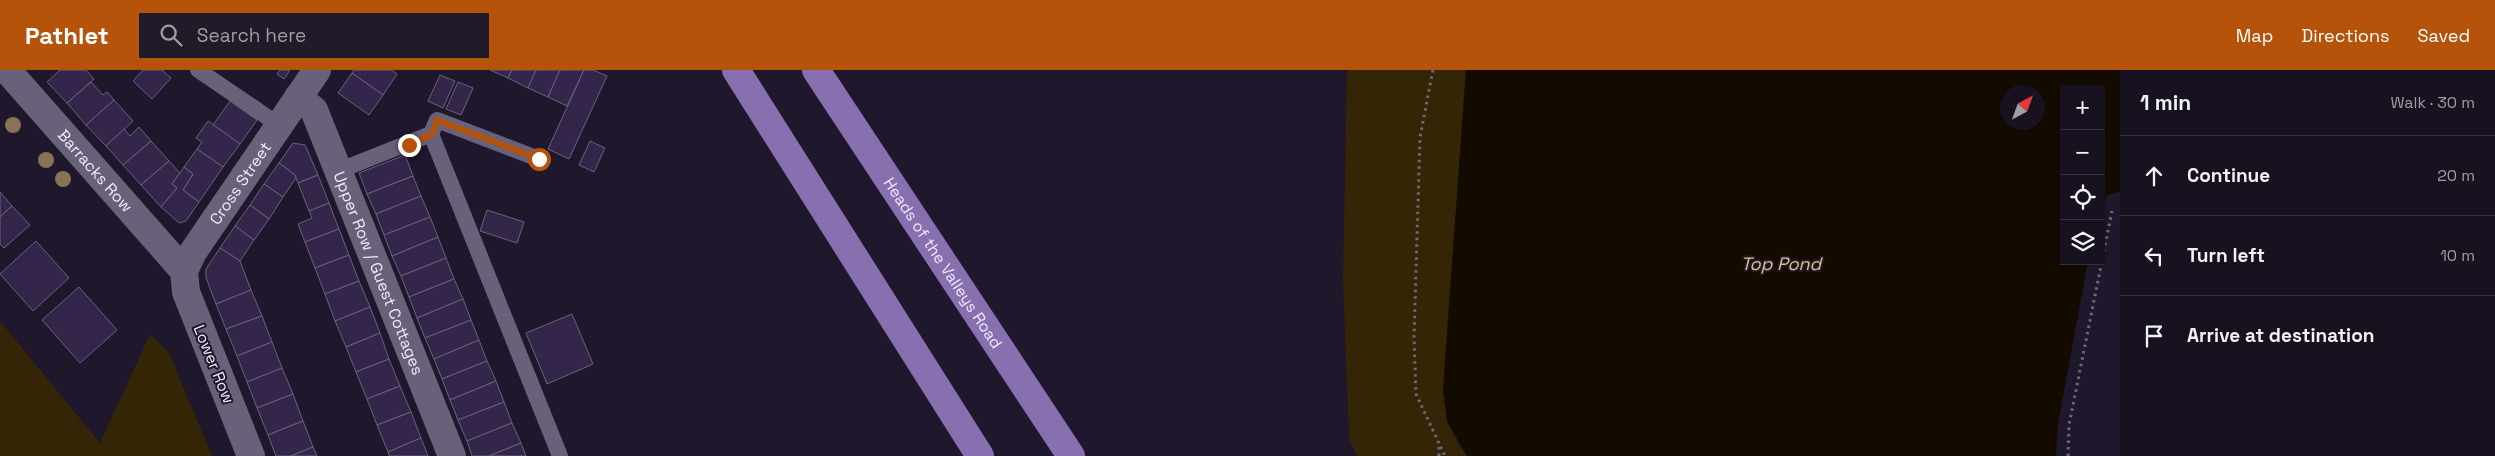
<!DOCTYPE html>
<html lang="en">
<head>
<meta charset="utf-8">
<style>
  body { margin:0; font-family:"Space Grotesk",sans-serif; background:#201a29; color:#f1f3f6 }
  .controls { position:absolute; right:15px; top:15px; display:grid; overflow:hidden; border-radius:0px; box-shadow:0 1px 4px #0004 }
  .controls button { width:45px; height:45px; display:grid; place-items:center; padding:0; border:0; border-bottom:1px solid #36313e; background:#171120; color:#f1f3f6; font:25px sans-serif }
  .compass { position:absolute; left:2000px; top:15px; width:45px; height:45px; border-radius:50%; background:#171120; box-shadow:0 1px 4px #0004; rotate:41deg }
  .stop { position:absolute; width:15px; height:15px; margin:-11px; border:4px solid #b45309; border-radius:50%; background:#fff }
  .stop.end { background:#b45309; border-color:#fff; box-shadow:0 1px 5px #0008 }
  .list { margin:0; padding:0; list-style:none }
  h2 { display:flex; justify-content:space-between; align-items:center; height:65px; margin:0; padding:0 20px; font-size:21px }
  h2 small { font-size:16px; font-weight:400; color:#9e9da5 }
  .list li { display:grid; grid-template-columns:32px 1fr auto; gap:15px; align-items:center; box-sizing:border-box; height:80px; padding:0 20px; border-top:1px solid #36313e }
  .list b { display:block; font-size:19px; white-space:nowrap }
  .list em { font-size:16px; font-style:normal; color:#9e9da5 }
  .icon { flex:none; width:28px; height:28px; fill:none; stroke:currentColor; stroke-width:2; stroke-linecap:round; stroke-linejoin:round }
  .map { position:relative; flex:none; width:2120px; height:386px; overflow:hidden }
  header { display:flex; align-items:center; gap:30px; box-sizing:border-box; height:70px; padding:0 25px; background:#b45309; color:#fff }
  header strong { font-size:24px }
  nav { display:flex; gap:28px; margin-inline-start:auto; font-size:18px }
  .search { width:350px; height:45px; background:#201a29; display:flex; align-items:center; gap:12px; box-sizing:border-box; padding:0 18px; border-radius:0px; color:#9e9da5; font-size:19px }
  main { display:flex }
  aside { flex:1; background:#171120 }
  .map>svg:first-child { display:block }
</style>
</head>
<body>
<header>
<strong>Pathlet</strong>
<div class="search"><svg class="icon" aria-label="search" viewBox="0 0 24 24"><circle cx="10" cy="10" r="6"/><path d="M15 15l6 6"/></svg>Search here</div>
<nav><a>Map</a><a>Directions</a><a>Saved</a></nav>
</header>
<main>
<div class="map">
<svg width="2120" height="386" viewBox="0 0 2120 386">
  <rect width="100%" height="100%" fill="#1f172b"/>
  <!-- green -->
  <g fill="#332506">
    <path d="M1347,0H1466L1443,320L1458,374L1467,386H1357L1349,369L1343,209Z"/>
    <path d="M0,251L100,373L150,264L169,283L212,386H0Z"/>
  </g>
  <!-- water -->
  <path fill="#140b00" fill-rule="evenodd" d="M1466,0H2120V121L2106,126L2101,143V19H2064V191H2088L2058,354L2056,386H1467L1447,352L1443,320ZM2008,22H2038V52H2008Z"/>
  <!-- building -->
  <g fill="#34264a" stroke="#6a627a">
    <path d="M60,0H86L94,9L67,33L47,12Z"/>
    <path d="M143,0H162L171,8L152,29L133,11Z"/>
    <path d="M280,0H290L284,9L277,4Z"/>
    <path d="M354,0H392L397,4L383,25L352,3Z"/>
    <path d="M490,0H512L508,8Z"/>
    <path d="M512,0H536L528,18L508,8Z"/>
    <path d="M536,0H560L548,27L528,18Z"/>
    <path d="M560,0H584L567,36L548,27Z"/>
    <path d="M584,0H593L607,6L569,89L548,79Z"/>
    <path d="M352,3L383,25L369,45L338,23Z"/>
    <path d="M440,5L455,11L443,38L428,31Z"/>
    <path d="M91,12L103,25L107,22L114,30L86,55L67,33Z"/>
    <path d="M458,12L473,18L461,45L446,39Z"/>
    <path d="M114,30L133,51L106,76L86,55Z"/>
    <path d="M230,31L257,50L240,74L213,55Z"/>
    <path d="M208,51L240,74L223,97L197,79L202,72L196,68Z"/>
    <path d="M139,57L151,71L123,95L106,76L124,59L130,66Z"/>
    <path d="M151,71L169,91L141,115L123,95Z"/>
    <path d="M590,71L605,78L594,102L579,95Z"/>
    <path d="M293,73L305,75L318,105L298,113L295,105L279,93Z"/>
    <path d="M197,79L223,97L199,132L183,120L193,104L184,97Z"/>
    <path d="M405,85L413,106L367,124L359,103Z"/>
    <path d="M169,91L180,103L172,114L177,118L161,137L141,115Z"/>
    <path d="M279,93L295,105L296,108L283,127L264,114Z"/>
    <path d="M184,97L193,104L183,120L199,132L186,151L179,153L161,137L177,118L172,114Z"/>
    <path d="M318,105L329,133L309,141L298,113Z"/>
    <path d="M413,106L421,126L376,144L367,124Z"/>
    <path d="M264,114L283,127L269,149L250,135Z"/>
    <path d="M0,122L12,136L0,147Z"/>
    <path d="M421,126L430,147L384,165L376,144Z"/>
    <path d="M329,133L339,159L305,172L298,154L312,148L309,141Z"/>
    <path d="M250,135L269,149L254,170L235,156Z"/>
    <path d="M12,136L30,155L4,178L0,174V147Z"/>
    <path d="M487,140L524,152L517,173L480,161Z"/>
    <path d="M430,147L438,167L392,186L384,165Z"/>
    <path d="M235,156L254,170L240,191L220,178Z"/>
    <path d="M339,159L349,185L315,198L305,172Z"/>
    <path d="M438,167L446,188L401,206L392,186Z"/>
    <path d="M36,171L69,208L33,241L0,204Z"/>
    <path d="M220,178L240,191L251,220L216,234L206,208V199Z"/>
    <path d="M349,185L359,211L325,224L315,198Z"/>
    <path d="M446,188L454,209L409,227L401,206Z"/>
    <path d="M454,209L463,229L417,248L409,227Z"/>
    <path d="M359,211L370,237L335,251L325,224Z"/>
    <path d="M79,217L117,260L80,293L42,250Z"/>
    <path d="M251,220L262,246L226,259L216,234Z"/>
    <path d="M463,229L471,250L425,268L417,248Z"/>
    <path d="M370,237L380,263L346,277L335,251Z"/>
    <path d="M572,244L593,294L547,314L526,263Z"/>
    <path d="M262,246L272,272L237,286L226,259Z"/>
    <path d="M471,250L479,270L434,289L425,268Z"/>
    <path d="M380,263L389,289L356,302L346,277Z"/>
    <path d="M479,270L487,291L442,309L434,289Z"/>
    <path d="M272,272L282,298L247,312L237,286Z"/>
    <path d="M389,289L400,316L367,329L356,302Z"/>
    <path d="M487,291L496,311L450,330L442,309Z"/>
    <path d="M282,298L293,324L257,338L247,312Z"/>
    <path d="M496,311L504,332L458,350L450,330Z"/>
    <path d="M400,316L411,342L377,355L367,329Z"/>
    <path d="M293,324L303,351L268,365L257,338Z"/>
    <path d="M504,332L512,353L467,371L458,350Z"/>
    <path d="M411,342L421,368L388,382L377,355Z"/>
    <path d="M303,351L313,377L291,386H276L268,365Z"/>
    <path d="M512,353L521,373L489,386H472L467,371Z"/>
    <path d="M421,368L428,386H389L388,382Z"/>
    <path d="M521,373L526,386H489Z"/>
    <path d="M313,377L317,386H291Z"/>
  </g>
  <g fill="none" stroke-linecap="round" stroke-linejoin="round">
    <!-- path -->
    <g stroke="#6f687a" stroke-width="3" stroke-dasharray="2.5 4" stroke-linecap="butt">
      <path d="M1433,0L1420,67L1414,268L1416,324L1445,386"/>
      <path d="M1439,386V377"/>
      <path d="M2068,386L2069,355L2112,141"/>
    </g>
    <!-- service -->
    <g stroke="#696079" stroke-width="16">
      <path d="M198,0L279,55"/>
      <path d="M431,64L437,50L539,89"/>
      <path d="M338,101L431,64L560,386"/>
    </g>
    <!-- minor -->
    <g stroke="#696079" stroke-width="28">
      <path id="s1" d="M7,0L184,201"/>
      <path id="s2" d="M298,27L314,40L452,386"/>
      <path id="s3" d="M251,386L186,222L184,201L193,182L317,0"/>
    </g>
    <!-- trunk -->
    <g stroke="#886fb0" stroke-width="28">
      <path d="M736,0L980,386"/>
      <path id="s4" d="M816,0L1071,386"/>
    </g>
  </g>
  <!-- trees -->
  <g fill="#897357">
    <circle cx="13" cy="55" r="8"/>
    <circle cx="46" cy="90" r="8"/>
    <circle cx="63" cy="109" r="8"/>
  </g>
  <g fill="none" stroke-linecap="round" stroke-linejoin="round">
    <!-- route -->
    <path stroke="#b45309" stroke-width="6" d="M409,75L432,64L437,50L539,89"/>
  </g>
  <g text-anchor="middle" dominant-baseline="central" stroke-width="4" stroke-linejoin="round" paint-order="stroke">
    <!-- street labels -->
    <g font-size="16" fill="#efeaf9" stroke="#1f172b">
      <text stroke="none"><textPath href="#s1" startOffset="134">Barracks Row</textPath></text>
      <text stroke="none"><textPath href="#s3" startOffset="302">Cross Street</textPath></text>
      <text stroke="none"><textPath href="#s4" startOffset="231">Heads of the Valleys Road</textPath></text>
      <text stroke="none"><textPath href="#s2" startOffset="196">Upper Row / Guest Cottages</textPath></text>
      <text transform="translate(214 294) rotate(68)">Lower Row</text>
    </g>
    <!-- water labels -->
    <g font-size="18" font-style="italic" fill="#e1c17d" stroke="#1f172b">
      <text x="1781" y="193">Top Pond</text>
    </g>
  </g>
</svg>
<div class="controls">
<button>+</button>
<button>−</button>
<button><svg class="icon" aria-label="locate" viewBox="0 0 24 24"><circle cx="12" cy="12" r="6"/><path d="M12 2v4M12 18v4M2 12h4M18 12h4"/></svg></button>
<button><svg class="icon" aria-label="layers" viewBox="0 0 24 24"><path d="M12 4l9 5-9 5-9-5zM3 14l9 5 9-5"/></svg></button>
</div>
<svg class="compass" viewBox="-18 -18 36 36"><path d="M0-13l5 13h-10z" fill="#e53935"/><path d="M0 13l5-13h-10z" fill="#9e9da5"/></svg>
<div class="stop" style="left:539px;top:89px"></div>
<div class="stop end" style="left:409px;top:75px"></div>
</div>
<aside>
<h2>1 min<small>Walk · 30 m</small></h2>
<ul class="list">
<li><svg class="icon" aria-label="ahead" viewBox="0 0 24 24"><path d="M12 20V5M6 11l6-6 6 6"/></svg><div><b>Continue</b></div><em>20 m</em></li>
<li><svg class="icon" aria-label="left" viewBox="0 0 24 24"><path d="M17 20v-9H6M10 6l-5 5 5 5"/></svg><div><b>Turn left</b></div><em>10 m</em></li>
<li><svg class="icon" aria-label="arrive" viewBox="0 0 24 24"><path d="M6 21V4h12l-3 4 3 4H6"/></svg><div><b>Arrive at destination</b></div></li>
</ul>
</aside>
</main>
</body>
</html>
